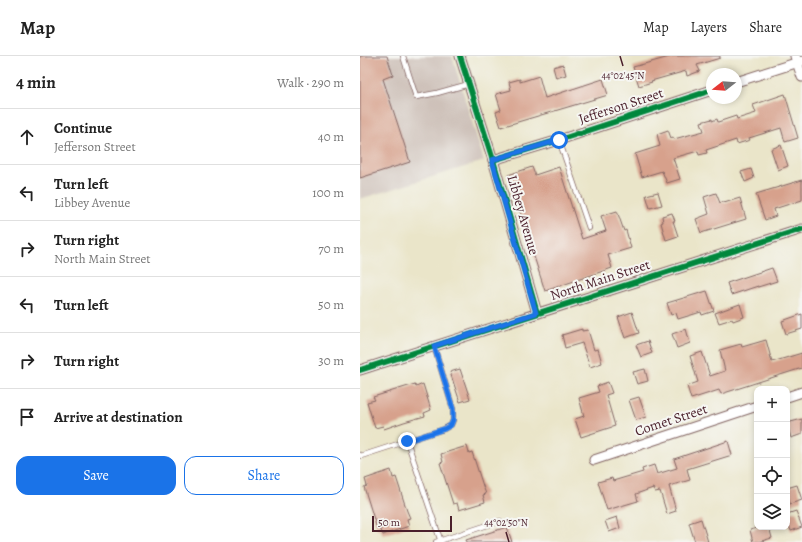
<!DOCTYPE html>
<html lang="en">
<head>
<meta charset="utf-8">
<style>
  body { margin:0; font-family:Alegreya,serif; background:#f2f2f2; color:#222 }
  .controls { position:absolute; right:12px; bottom:12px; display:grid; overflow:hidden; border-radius:8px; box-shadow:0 2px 6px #0003 }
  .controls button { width:36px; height:36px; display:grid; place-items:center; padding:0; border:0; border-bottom:1px solid #e0e0e0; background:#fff; color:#222; font:20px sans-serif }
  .compass { position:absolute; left:346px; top:12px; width:36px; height:36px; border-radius:50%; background:#fff; box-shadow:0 2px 6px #0003; rotate:253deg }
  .scale { position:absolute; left:12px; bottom:10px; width:80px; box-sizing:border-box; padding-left:4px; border:2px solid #4a1f2b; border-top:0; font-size:11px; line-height:14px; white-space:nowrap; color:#4a1f2b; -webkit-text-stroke:3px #f6f6f2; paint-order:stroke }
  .stop { position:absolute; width:12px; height:12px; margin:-9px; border:3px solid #1a73e8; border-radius:50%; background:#fff }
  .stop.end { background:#1a73e8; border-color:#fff; box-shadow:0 1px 4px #0008 }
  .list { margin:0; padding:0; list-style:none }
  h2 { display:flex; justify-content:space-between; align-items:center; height:52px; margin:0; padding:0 16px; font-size:17px }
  h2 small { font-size:13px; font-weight:400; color:#767676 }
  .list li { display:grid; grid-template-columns:26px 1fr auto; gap:12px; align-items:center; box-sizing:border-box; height:56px; padding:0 16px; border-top:1px solid #e0e0e0 }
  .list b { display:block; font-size:15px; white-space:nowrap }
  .list p { margin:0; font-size:13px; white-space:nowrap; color:#767676 }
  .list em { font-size:13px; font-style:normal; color:#767676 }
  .actions { display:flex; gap:8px; padding:12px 16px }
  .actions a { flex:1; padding:9px 0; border:1px solid #1a73e8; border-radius:12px; text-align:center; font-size:14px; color:#1a73e8 }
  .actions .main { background:#1a73e8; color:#fff }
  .icon { flex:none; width:22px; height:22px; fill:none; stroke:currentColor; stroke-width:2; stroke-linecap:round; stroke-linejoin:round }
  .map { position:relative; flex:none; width:442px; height:486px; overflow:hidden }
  header { display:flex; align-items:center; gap:24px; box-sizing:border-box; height:56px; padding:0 20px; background:#fff; border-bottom:1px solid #e0e0e0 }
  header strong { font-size:19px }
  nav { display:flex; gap:22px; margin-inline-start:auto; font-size:14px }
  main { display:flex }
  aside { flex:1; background:#fff }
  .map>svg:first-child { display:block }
</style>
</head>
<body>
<header>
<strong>Map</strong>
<nav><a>Map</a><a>Layers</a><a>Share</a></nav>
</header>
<main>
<aside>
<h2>4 min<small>Walk · 290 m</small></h2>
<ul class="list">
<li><svg class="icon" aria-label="ahead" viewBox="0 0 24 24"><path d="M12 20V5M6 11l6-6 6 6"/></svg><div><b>Continue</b><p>Jefferson Street</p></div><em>40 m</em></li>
<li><svg class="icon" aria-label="left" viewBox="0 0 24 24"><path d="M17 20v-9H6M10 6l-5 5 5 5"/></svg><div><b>Turn left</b><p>Libbey Avenue</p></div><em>100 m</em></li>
<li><svg class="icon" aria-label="right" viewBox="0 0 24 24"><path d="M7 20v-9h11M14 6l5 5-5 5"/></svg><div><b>Turn right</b><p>North Main Street</p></div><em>70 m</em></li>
<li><svg class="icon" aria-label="left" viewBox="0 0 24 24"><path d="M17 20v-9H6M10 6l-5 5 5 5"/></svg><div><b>Turn left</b></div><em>50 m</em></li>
<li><svg class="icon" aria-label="right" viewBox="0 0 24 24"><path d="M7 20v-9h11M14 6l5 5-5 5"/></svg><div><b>Turn right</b></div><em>30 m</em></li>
<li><svg class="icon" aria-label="arrive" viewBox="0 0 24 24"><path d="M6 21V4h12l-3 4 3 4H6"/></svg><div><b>Arrive at destination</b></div></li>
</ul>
<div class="actions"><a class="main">Save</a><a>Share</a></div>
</aside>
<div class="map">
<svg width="442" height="486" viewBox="0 0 442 486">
  <rect width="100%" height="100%" fill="#f6f6f2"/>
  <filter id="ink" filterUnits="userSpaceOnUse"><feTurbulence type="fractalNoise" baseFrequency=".025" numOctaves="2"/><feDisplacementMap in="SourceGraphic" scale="8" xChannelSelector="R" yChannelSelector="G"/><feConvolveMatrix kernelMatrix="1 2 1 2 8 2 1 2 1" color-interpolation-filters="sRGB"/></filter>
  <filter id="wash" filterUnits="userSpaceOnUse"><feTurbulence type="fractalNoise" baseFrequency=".012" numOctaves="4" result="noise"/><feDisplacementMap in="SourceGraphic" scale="16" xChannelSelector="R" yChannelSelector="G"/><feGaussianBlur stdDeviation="0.9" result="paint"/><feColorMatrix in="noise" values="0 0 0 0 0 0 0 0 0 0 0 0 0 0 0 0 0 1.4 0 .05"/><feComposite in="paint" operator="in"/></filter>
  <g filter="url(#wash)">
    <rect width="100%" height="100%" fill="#eae5c9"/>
    <!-- industrial -->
    <path fill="#cec1b9" d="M0,0H92L124,105L0,143Z"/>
    <g id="blocks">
      <!-- building -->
      <g fill="#d7a18c">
        <path d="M0,0H27L33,19L23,23L50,106L0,122Z"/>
        <path d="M313,0H360V2L337,9L340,15L327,20L326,15L291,25L292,26L279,30L273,11Z"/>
        <path d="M203,8L206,19L196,22L193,11Z"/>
        <path d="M179,20L185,42L243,23L248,39L141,71L136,56L141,54L136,38L151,34L149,26L160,23V26Z"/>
        <path d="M425,38L438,82L425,86L421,72L389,82L390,84L377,88L376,84L346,94L347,97L339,99L338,95L313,102L320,123L307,127L302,115L282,121L275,98L300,90L297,78L308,74L311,82L313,81L314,83L344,75L341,66L352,63V65L357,63L358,66L376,60L377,63L396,57L393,49Z"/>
        <path d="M421,89L428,110L418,114L411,93Z"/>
        <path d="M172,111L175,119L199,111L222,183L246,175L241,160L257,155L264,175L266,174L271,192L248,199L252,212L185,235L148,119Z"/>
        <path d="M391,113L394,122L385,126L381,116Z"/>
        <path d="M442,124V144L414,153L416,160L405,164L396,138Z"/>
        <path d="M298,136L302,149L290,152L286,139Z"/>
        <path d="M356,137L360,147L364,145V147L380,142L386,163L341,177L336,163L349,158L344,141Z"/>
        <path d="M312,157L315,165H313L318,180L306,184L301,167L303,166L302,160Z"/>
        <path d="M412,212L417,225L398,231V230L371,239L367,227Z"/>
        <path d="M347,235L354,255L342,259L341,256L318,263L316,257L311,259L307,247Z"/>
        <path d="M380,248L384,261L373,265L372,263L359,267L355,257Z"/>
        <path d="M272,256L279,277L265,282L258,261Z"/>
        <path d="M442,258V273L426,278L422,265Z"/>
        <path d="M222,273V275L228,274L234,294L238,293L242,307L230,311L222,287L205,292L202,279Z"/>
        <path d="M326,273L330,287L317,292L312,278Z"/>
        <path d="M406,284L412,306L442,297V312L361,338L359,334L331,343L327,330L338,326L330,300L342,296L350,320L365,315L360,294L381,288L382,291Z"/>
        <path d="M288,285L292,297L281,301L276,289Z"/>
        <path d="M100,313L110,343L100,346L90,316Z"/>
        <path d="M285,313L288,325L277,328L273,316Z"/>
        <path d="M248,326L252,337L246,339L255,370L221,381L215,363L224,360L219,342L239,336L237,330Z"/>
        <path d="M55,328L56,331L63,328L71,354L64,357L65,360L44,366L24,373L23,370L15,372L7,346L15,344L13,341Z"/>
        <path d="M279,341L286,361L276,364L269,344Z"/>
        <path d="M442,363V378L431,382L427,367Z"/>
        <path d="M368,385L372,399L327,413L330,424L309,430L316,455L307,458L300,435L295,436L293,432L276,438L278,445L247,454L238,426L252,422L253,425L283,416L282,413L294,409L297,418L317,412L314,403Z"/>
        <path d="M107,390L109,397L112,396L123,430L126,438L123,439L125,446L99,454L97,447L93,448L80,407L83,406L81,398Z"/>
        <path d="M31,414L33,422L36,421L47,455L50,462L47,463L49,470L23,479L20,472L17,473L4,431L7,430L5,423Z"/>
        <path d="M437,429L442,444L430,448L427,438V432Z"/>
        <path d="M436,455L442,471L431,475L427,464V458Z"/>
        <path d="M257,461L260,472L249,476L245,465Z"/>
        <path d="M341,463L348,486H335L329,467Z"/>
        <path d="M147,471L152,486H107L106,484Z"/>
        <path d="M401,471H409L412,482L398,486H393L390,474Z"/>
      </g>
    </g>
  </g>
  <g filter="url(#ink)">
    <use href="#blocks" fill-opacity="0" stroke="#826462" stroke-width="1"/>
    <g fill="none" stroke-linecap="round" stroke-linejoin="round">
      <defs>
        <g id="lane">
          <path d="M43,0L56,41L77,37L109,28"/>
          <path d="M199,84L229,172"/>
          <path d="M47,385L81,486"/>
          <path d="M0,399L1,400L84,373L91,369L93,364V353L74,290"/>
          <path d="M76,486L140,465"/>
        </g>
        <g id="street">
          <path d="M100,0L133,104L177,257"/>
          <path d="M435,0L442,21"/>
          <path d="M376,26L442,5"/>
          <path d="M133,104L199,84L352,34"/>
          <path d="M0,314L442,173"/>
          <path d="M427,341L442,336"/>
          <path d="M234,404L397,350"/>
        </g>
      </defs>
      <!-- lane casing -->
      <use href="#lane" stroke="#826462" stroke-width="6"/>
      <!-- street casing -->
      <use href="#street" stroke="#826462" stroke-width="11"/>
      <!-- lane -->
      <use href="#lane" stroke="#fff" stroke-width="4.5"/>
      <!-- street -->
      <use href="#street" stroke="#fff" stroke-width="9"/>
      <defs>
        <g id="cycleway">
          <path d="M100,0L133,104L177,257"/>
          <path d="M133,104L199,84L352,34"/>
          <path d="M0,314L442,173"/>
        </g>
      </defs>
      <!-- cycleway casing -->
      <use href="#cycleway" stroke="#f6f6f2" stroke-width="8"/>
      <!-- cycleway -->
      <use href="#cycleway" stroke="#00873e" stroke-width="6"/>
    </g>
  </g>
  <g fill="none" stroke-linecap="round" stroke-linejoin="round" filter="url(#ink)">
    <!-- route -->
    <path stroke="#1a73e8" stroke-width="5" d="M47,385L84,373L91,369L93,364V353L74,290L176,257L132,104L199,84"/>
  </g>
  <!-- ticks -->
  <path fill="none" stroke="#4a1f2b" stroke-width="1.5" d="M260,0L263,10M146,476L149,486"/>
  <g text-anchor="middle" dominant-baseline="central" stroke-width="4" stroke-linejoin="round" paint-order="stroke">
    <!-- street labels -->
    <g font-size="14" fill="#4a1f2b" stroke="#f6f6f2">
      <text transform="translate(261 50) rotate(-18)">Jefferson Street</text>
      <text transform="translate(163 159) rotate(74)">Libbey Avenue</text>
      <text transform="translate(240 224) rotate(-18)">North Main Street</text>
      <text transform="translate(311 364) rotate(-18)">Comet Street</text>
    </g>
  </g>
  <g font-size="10" text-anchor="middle" fill="#4a1f2b" stroke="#f6f6f2" stroke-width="4" stroke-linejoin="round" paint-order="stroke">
    <text x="263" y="23">44°02'45"N</text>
    <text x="146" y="470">44°02'50"N</text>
  </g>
</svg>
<div class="controls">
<button>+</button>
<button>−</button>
<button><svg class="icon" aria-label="locate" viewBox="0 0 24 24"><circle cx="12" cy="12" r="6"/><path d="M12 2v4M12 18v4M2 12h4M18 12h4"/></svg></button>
<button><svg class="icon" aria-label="layers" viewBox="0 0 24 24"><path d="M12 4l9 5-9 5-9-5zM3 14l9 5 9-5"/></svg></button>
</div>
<svg class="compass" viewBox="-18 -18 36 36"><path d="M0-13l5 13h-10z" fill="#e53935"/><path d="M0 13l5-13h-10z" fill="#767676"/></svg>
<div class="scale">50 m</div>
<div class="stop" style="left:199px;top:84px"></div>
<div class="stop end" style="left:47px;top:385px"></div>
</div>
</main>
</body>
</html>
